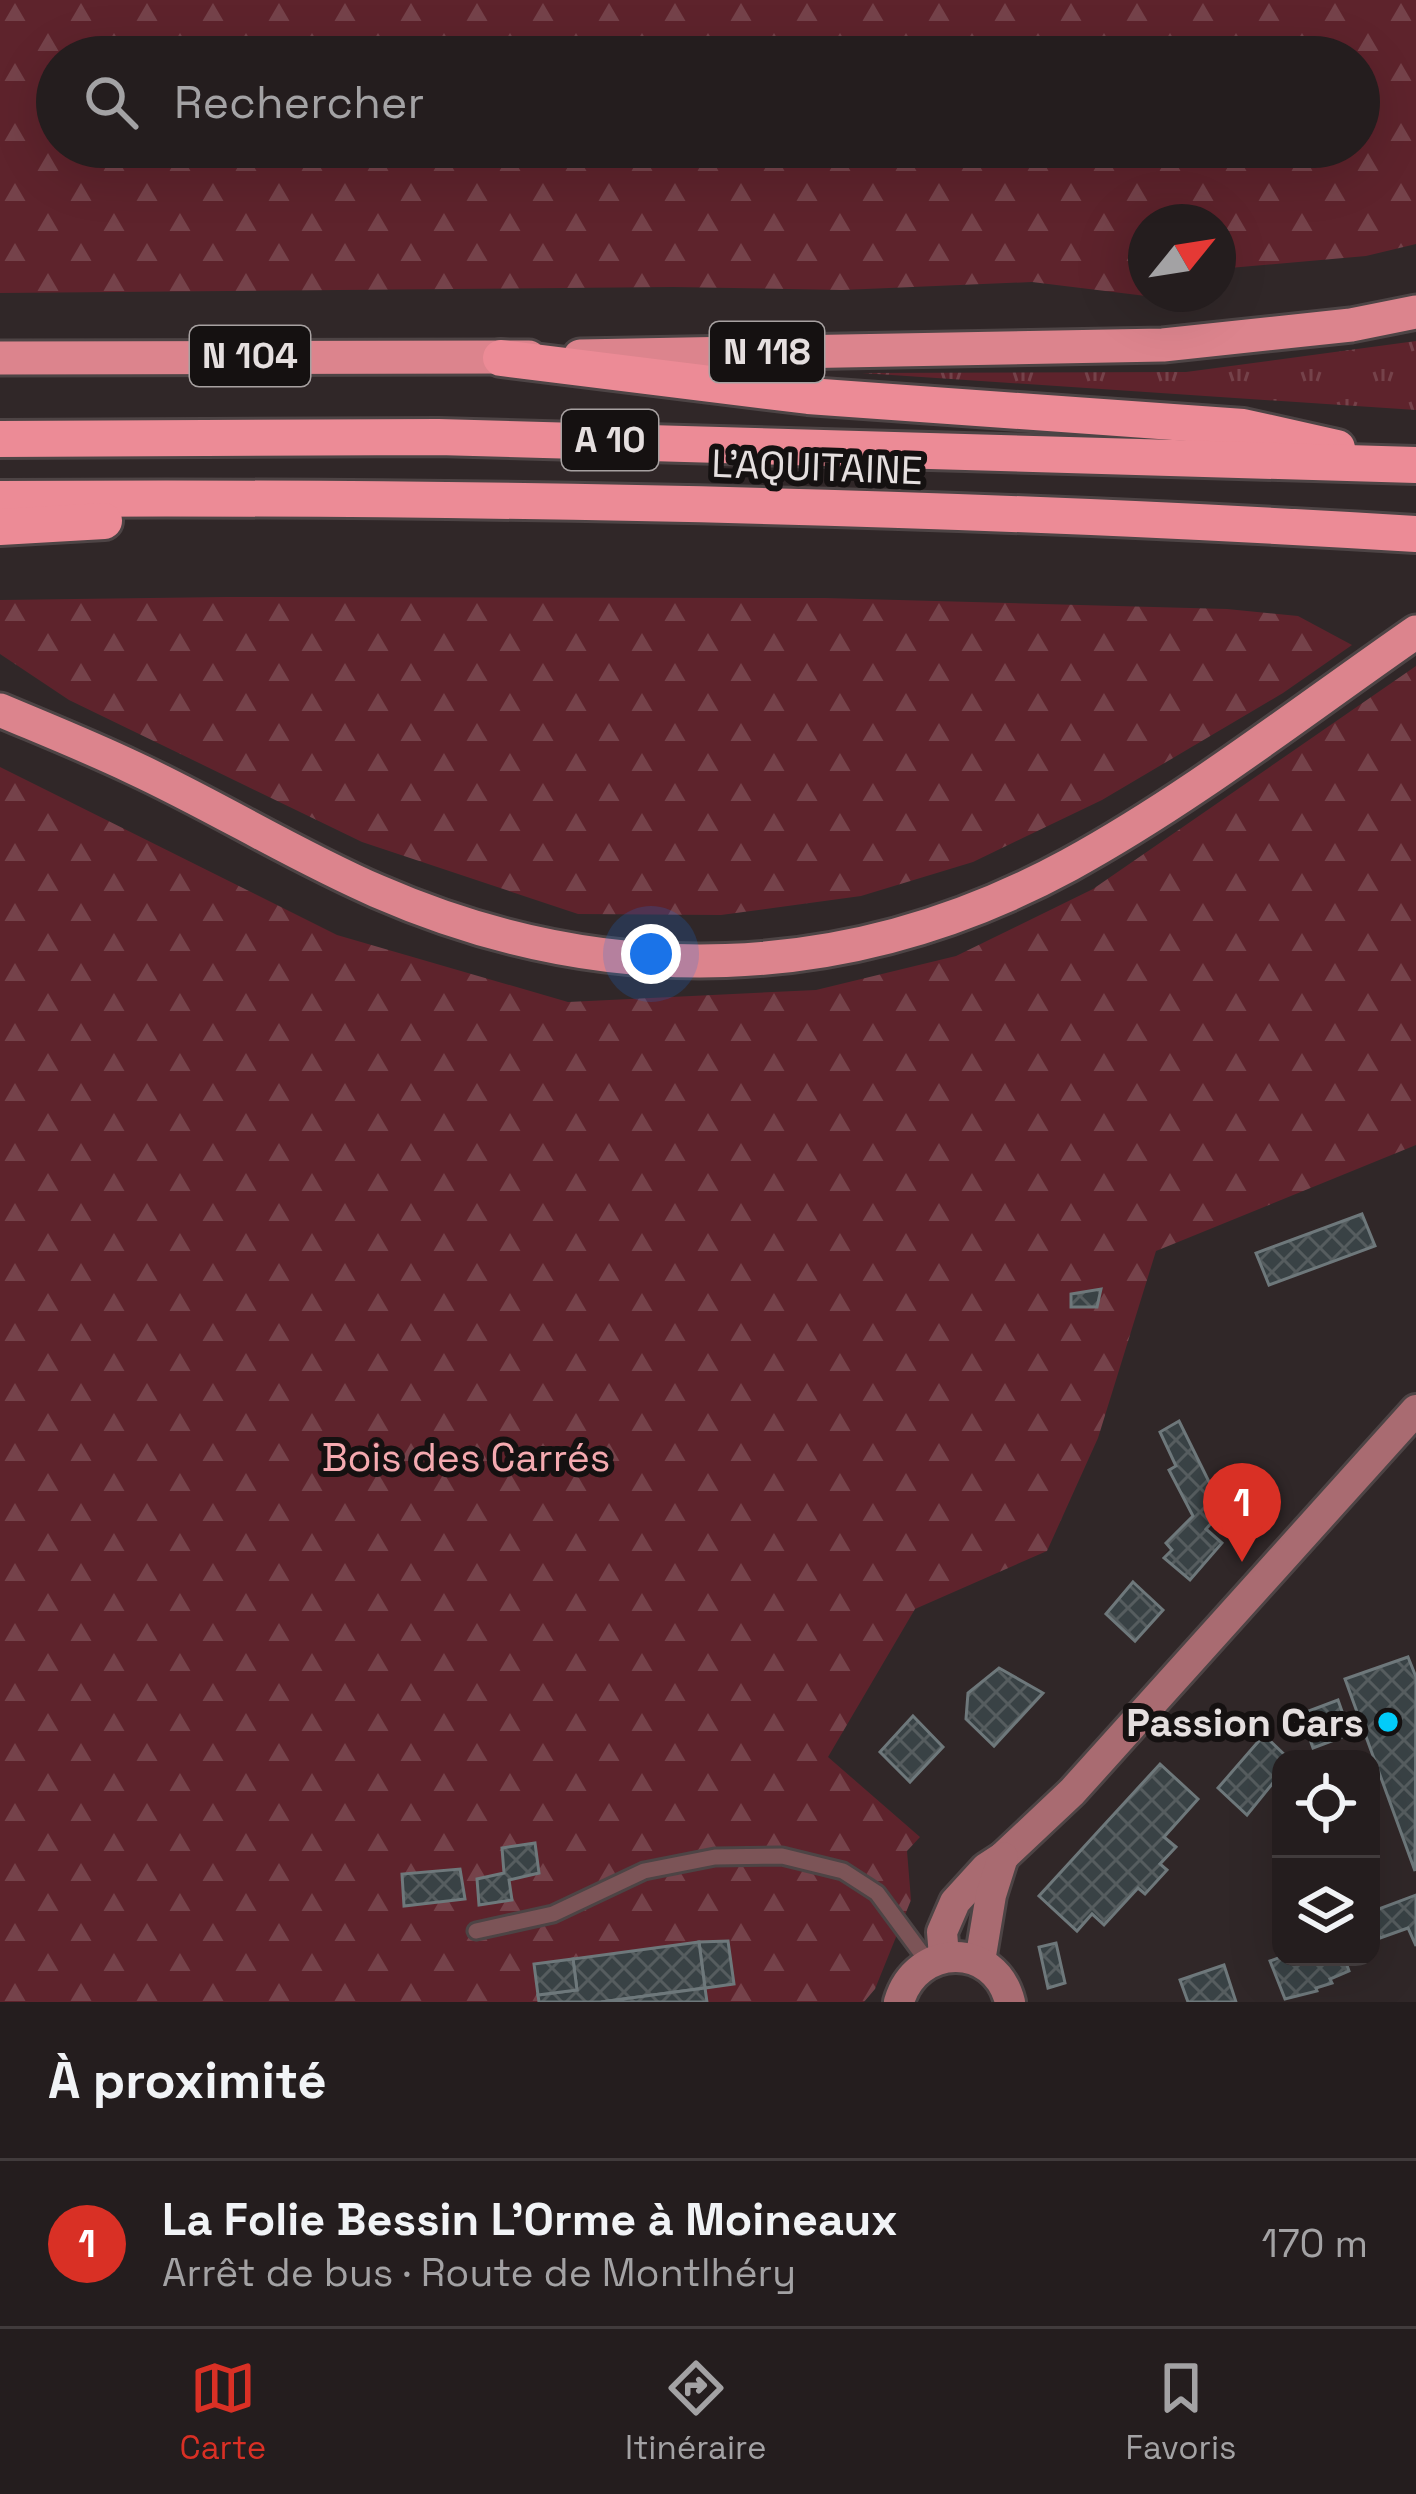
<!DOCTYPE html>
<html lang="fr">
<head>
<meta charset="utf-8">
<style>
  body { margin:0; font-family:"Space Grotesk",sans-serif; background:#302a2b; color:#f1f3f6 }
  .controls { position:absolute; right:36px; bottom:36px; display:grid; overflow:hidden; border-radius:24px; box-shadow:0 12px 48px #0002 }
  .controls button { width:108px; height:108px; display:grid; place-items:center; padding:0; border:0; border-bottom:3px solid #413b3c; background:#241d1e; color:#f1f3f6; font:60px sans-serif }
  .compass { position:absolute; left:1128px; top:204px; width:108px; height:108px; border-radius:50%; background:#241d1e; box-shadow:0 12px 48px #0002; rotate:60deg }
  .you { position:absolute; left:651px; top:954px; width:42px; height:42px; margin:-30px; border:9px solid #fff; border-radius:50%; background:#1a73e8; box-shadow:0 0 0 18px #1a73e833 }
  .badge { display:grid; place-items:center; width:78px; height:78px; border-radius:50%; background:#d93025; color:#fff; font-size:39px; font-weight:700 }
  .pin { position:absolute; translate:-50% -99px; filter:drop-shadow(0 3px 6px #0008) }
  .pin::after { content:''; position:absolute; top:63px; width:42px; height:36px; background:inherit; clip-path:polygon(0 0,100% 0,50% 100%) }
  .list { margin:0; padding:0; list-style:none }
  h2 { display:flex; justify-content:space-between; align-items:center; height:156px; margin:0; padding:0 48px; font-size:51px }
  h2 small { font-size:39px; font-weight:400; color:#a3a2a4 }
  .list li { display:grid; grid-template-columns:78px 1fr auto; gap:36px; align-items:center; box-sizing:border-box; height:168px; padding:0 48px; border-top:3px solid #413b3c }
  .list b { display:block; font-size:45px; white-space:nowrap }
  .list p { margin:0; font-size:39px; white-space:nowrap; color:#a3a2a4 }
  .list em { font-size:39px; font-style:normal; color:#a3a2a4 }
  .icon { flex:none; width:66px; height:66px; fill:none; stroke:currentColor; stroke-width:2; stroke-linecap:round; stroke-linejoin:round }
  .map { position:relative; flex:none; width:1416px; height:2002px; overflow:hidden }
  .search { position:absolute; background:#241d1e; box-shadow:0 12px 48px #0002; left:36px; right:36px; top:36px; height:132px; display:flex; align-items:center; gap:30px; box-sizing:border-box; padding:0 42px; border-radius:66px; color:#a3a2a4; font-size:45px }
  .sheet { height:324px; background:#241d1e }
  nav { display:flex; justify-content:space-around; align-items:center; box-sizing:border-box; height:168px; border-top:3px solid #413b3c; background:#241d1e; font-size:33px; color:#a3a2a4 }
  nav a { display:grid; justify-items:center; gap:6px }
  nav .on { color:#d93025 }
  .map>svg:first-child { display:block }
</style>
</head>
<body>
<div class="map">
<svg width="1416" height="2002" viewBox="0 0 1416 2002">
  <defs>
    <pattern id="grass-tufts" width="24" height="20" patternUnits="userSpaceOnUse" patternTransform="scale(3)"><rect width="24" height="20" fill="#5e232c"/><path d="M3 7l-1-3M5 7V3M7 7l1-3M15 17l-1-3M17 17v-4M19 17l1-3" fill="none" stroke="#75424a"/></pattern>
    <pattern id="forest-firs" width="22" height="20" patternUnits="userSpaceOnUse" patternTransform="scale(3)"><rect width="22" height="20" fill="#5e232c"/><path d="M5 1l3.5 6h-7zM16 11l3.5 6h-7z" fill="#75424a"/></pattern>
    <pattern id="building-cross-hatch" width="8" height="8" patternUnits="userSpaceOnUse" patternTransform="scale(3)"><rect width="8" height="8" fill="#394245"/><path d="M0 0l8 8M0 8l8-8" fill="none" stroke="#565d5f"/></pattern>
  </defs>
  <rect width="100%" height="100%" fill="#302728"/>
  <!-- grass -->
  <path fill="url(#grass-tufts)" d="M1416,341V410L862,373L1186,372Z"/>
  <!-- forest -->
  <g fill="url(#forest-firs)" fill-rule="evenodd">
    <path d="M0,0H1416V244L1366,256L1218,269V222H1146V294H1151L1146,296L1032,282L842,290L673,287L0,293ZM57,57H1359V147H57Z"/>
    <path d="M226,597L825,598L1227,609L1298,616L1352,645L1283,693L1102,800L973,862L861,896L721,915L578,914L362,842L69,700L0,654V600Z"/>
    <path d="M1416,666V1145L1156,1251L1098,1438L1047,1551L915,1609L828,1757L920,1837L907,1851L911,1900L875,1989L864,2002H0V767L337,935L568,1002L816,990L956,956L1093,889Z"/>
  </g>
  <!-- building -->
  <g fill="url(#building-cross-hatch)" stroke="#6e787b" stroke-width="3">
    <path d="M1362,1214L1375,1246L1269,1285L1256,1253Z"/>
    <path d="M1101,1289L1097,1307H1071V1294Z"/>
    <path d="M1179,1421L1223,1510L1206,1529L1222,1543L1190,1580L1164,1558L1172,1550L1166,1543L1193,1516L1169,1470L1176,1466L1160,1432Z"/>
    <path d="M1133,1582L1163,1610L1135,1641L1106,1614Z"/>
    <path d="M1408,1657L1416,1677L1415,1871L1345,1679Z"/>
    <path d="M999,1668L1043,1693L994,1746L966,1719L968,1693Z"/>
    <path d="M1338,1700L1350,1734L1313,1748L1301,1714Z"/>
    <path d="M913,1716L943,1747L910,1782L880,1752Z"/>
    <path d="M1264,1735L1289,1759H1281V1773L1247,1815L1218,1788Z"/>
    <path d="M1160,1764L1198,1799L1164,1837L1176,1847L1160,1864L1167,1870L1145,1894L1138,1888L1104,1925L1092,1914L1077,1931L1039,1896Z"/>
    <path d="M535,1843L539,1873L509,1880L512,1900L479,1905L477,1879L504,1873L502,1848Z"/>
    <path d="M460,1869L465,1899L404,1906L402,1874Z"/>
    <path d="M1416,1895V1946L1408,1928L1380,1938L1371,1912Z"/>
    <path d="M728,1941L734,1984L705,1988L699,1942Z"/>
    <path d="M699,1942L705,1988L601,2002H539L538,1995L577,1990L573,1959Z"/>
    <path d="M1056,1943L1065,1983L1048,1988L1039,1947Z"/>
    <path d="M1281,1957H1344L1349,1971L1330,1979L1332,1983L1316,1988L1317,1991L1285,1999L1270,1961Z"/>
    <path d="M573,1959L577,1990L538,1995L534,1964Z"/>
    <path d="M1224,1965L1236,2002H1188L1180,1980Z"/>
    <path d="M705,1988L707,2002H601Z"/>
  </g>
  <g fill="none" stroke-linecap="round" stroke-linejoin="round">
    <defs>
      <path id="service" d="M476,1931L553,1914L644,1871L715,1857L782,1856L843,1871L877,1893L928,1962"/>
      <g id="secondary">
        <path d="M944,1956L942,1932L955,1902L986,1868L1003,1857L1072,1792L1416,1410"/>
        <path d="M980,1961L991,1895L1003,1857"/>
        <path d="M899,2002C916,1943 995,1941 1010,2002"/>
      </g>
      <g id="trunk">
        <path d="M580,356L1163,345L1351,325L1416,312"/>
        <path d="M0,358L529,357"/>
        <path d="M0,710C45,729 90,747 134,768C216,806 294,855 377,891C606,991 848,985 1069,865C1191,798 1302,711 1416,632"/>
      </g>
      <g id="motorway">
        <path d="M501,358L808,396L1243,427L1337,448"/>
        <path d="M0,439L438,437L1416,465"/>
        <path d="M0,499C472,496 945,505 1416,534"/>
        <path d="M0,527L104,521"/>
      </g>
    </defs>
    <!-- service casing -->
    <use href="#service" stroke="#4d4445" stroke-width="21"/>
    <!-- secondary casing -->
    <use href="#secondary" stroke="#4d4445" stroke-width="36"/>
    <!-- trunk casing -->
    <use href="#trunk" stroke="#4d4445" stroke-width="39"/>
    <!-- motorway casing -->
    <use href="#motorway" stroke="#4d4445" stroke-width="42"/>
    <!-- service -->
    <use href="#service" stroke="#7c5457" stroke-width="15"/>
    <!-- secondary -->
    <use href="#secondary" stroke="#a96b71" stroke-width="30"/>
    <!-- trunk -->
    <use href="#trunk" stroke="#dc848d" stroke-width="33"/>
    <!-- motorway -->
    <use href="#motorway" stroke="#ec8b96" stroke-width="36"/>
  </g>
  <!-- markers -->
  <circle fill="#02cbf9" stroke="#151111" stroke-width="4.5" cx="1388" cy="1722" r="12"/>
  <g text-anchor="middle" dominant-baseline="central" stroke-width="12" stroke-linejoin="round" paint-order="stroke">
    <!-- shield labels -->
    <g fill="#151111" stroke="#a7a1a1" stroke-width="3">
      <rect x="710" y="322" width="114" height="60" rx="9"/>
      <rect x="190" y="326" width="120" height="60" rx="9"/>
      <rect x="562" y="410" width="96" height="60" rx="9"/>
    </g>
    <g font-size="36" font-weight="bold" fill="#e5dfdf">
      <text x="767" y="352">N 118</text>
      <text x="250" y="356">N 104</text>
      <text x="610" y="440">A 10</text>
    </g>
    <!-- street labels -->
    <g font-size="39" fill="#e5dfdf" stroke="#151111">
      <text transform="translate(817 467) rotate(2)">L'AQUITAINE</text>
    </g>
    <!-- park labels -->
    <g font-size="39" fill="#f5aab0" stroke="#151111">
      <text x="466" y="1457">Bois des Carrés</text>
    </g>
    <!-- poi labels -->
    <g font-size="39" font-weight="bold" fill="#e5dfdf" stroke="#151111" text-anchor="end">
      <text x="1364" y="1722">Passion Cars</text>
    </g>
  </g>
</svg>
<div class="controls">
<button><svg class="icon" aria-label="locate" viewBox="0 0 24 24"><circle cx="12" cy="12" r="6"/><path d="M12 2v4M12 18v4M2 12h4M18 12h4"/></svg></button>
<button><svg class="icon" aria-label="layers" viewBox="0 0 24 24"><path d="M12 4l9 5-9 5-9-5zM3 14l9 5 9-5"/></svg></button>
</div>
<svg class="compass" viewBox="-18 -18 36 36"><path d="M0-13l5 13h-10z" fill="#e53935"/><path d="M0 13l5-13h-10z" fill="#a3a2a4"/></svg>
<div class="you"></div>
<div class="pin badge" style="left:1242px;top:1562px">1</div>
<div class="search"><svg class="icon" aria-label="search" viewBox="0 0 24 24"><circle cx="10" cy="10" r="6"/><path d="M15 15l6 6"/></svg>Rechercher</div>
</div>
<section class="sheet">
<h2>À proximité<small></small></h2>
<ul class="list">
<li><span class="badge">1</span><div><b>La Folie Bessin L'Orme à Moineaux</b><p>Arrêt de bus · Route de Montlhéry</p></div><em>170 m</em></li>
</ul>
</section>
<nav>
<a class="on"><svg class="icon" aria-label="map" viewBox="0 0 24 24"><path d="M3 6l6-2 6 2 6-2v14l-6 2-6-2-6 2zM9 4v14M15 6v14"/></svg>Carte</a>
<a><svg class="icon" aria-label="directions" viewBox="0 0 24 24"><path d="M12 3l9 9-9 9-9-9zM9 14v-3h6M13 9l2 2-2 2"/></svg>Itinéraire</a>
<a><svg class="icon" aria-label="saved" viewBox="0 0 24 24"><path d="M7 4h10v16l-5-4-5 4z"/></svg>Favoris</a>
</nav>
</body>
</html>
